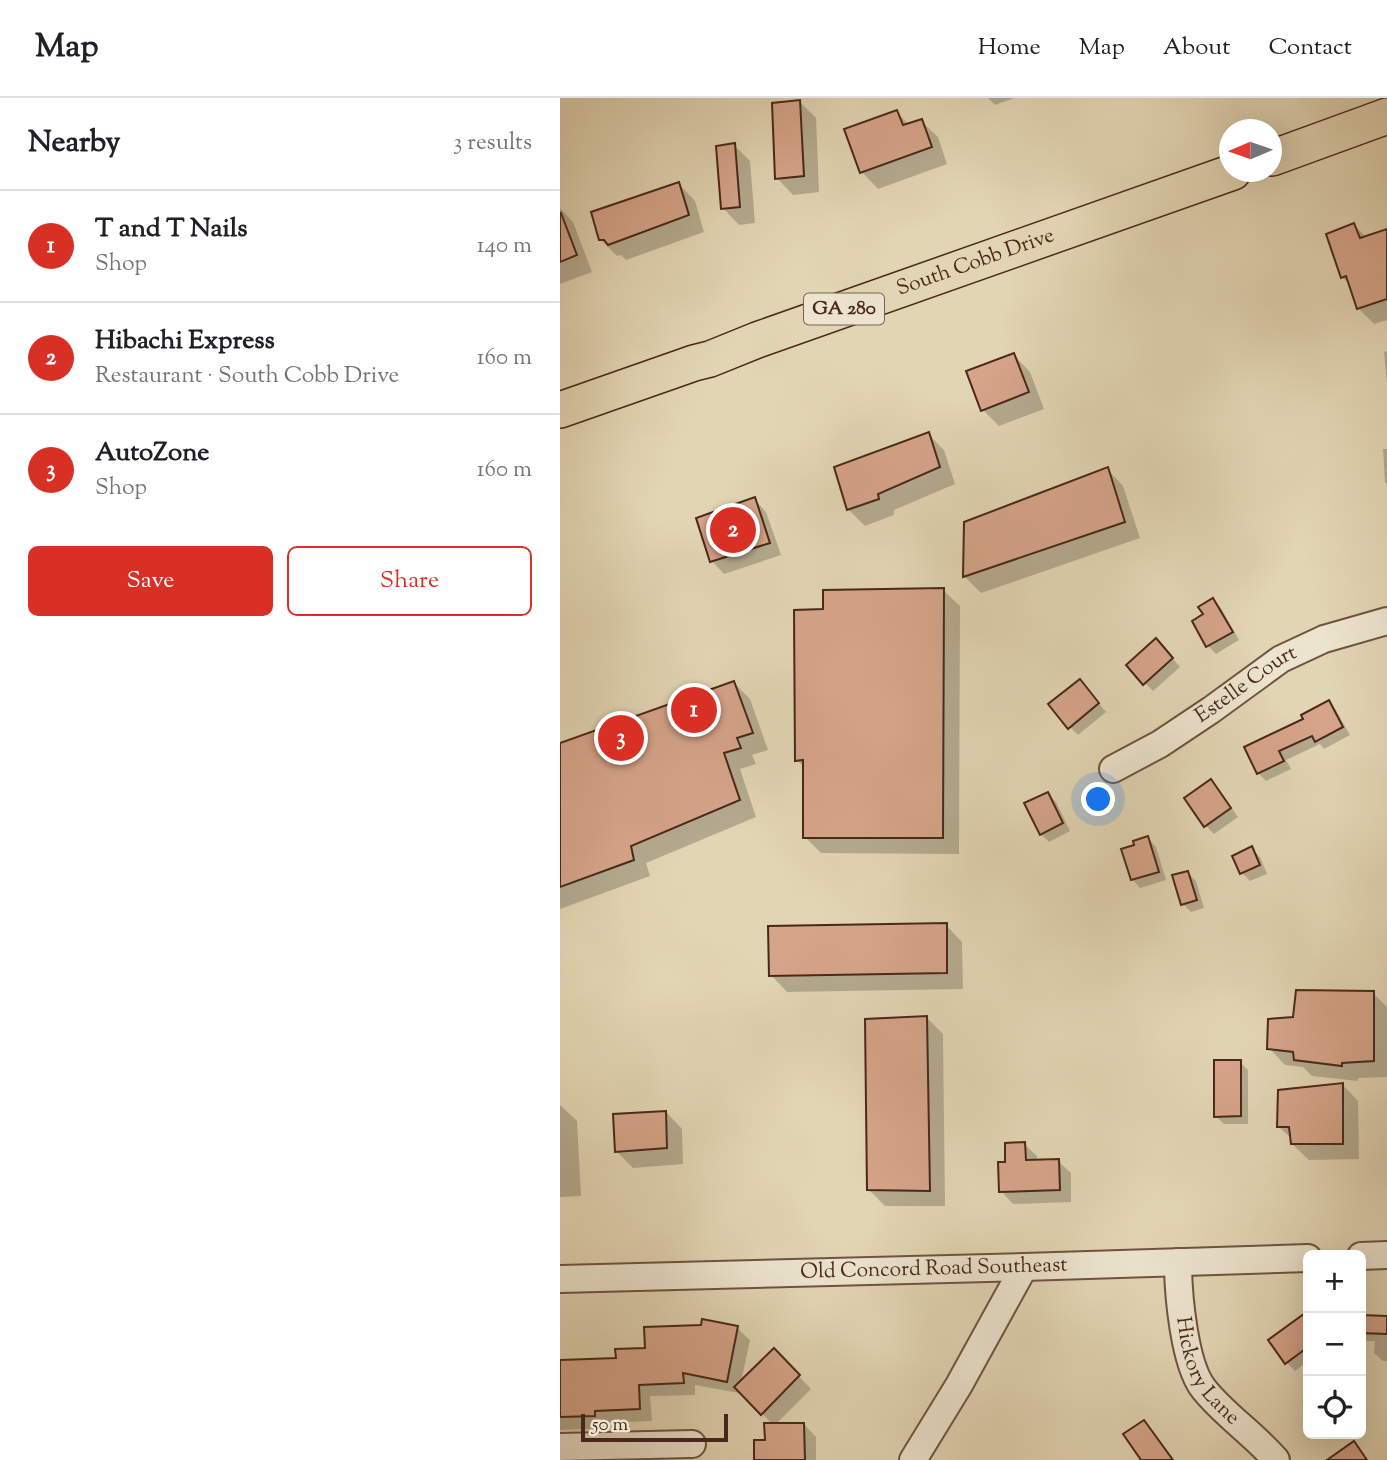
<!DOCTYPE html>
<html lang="en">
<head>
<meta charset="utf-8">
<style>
  body { margin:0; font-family:"Sorts Mill Goudy",serif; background:#f6f6f6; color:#202124 }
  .controls { position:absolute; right:21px; bottom:21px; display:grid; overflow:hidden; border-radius:10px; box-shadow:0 7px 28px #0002 }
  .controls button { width:63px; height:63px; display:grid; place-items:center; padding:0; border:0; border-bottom:2px solid #e0e0e0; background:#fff; color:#202124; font:35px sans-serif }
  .compass { position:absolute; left:659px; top:21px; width:63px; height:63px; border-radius:50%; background:#fff; box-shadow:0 7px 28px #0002; rotate:268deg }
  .scale { position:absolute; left:21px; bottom:18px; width:147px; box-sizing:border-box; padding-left:7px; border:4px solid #49281a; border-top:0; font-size:19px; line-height:24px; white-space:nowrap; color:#49281a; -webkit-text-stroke:5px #ece4ce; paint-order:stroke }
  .you { position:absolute; left:539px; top:702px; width:24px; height:24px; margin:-18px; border:5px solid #fff; border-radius:50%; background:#1a73e8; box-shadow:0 0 0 10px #1a73e833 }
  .badge { display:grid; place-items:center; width:46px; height:46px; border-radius:50%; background:#d93025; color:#fff; font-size:23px; font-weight:700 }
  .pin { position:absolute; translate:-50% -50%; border:4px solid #fff; box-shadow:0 2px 7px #0006 }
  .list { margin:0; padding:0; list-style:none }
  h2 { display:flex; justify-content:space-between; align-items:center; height:91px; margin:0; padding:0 28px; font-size:30px }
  h2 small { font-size:23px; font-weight:400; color:#757577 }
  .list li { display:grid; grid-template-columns:46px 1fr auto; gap:21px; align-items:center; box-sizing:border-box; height:112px; padding:0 28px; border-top:2px solid #e0e0e0 }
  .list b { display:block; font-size:26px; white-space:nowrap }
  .list p { margin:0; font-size:23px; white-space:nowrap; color:#757577 }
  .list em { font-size:23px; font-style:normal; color:#757577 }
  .actions { display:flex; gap:14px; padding:21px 28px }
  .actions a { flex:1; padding:16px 0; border:2px solid #d93025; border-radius:10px; text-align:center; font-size:24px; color:#d93025 }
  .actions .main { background:#d93025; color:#fff }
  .icon { flex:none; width:38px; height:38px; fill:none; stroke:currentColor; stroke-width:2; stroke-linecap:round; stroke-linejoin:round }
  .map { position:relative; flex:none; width:827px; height:1362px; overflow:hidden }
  header { display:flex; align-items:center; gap:42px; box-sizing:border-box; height:98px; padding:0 35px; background:#fff; border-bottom:2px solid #e0e0e0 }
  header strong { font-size:33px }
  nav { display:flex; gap:38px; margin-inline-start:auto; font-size:24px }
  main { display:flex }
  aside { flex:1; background:#fff }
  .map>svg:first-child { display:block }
</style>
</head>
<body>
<header>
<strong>Map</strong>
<nav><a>Home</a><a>Map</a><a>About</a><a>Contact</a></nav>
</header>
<main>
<aside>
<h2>Nearby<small>3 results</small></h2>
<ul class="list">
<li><span class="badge">1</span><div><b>T and T Nails</b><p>Shop</p></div><em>140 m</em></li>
<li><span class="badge">2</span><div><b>Hibachi Express</b><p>Restaurant · South Cobb Drive</p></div><em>160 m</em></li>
<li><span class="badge">3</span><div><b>AutoZone</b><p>Shop</p></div><em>160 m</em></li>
</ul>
<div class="actions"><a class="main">Save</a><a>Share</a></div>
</aside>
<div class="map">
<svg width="827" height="1362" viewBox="0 0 827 1362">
  <rect width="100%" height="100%" fill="#e2d5b3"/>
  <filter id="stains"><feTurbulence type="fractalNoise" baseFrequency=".00286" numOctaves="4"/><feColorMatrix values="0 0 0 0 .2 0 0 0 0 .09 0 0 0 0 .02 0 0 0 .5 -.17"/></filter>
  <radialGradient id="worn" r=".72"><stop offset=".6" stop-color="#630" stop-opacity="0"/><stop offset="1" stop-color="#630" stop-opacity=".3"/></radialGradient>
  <!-- shadow -->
  <g fill="#0003">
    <path d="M428,0H454L435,7Z"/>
    <path d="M239,3L256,20L259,94L233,97L217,80Z"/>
    <path d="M337,14L349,27L361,23L378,39L387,66L318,91L302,74Z"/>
    <path d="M174,47L190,63L195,125L179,127L163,110Z"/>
    <path d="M119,86L135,103L144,134L66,162L61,157L57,158L40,141Z"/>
    <path d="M0,110L13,124L32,174L0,186Z"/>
    <path d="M794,127L807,140L827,133V222L814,226L798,210L791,188L782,179Z"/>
    <path d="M827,253V285L824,254Z"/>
    <path d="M454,257L470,274L484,311L439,328L423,312Z"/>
    <path d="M368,336L384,352L395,386L334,412V417L305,428L289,412L276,370Z"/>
    <path d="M823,351H827V386L825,384Z"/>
    <path d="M547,371L563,388L580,440L421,495L405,479L406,425Z"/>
    <path d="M194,401L206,414L221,457L164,476L152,463Z"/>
    <path d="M383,492L400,508L399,756L261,755L245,739V670L237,662L265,512Z"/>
    <path d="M653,502L661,510L679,542L656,556L648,548L645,517Z"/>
    <path d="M604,550L620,569L593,593L568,567Z"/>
    <path d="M174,585L190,601L208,652L192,657L196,666L180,671L196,719L86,765L90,778L0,811V647Z"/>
    <path d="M527,591L546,614L518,637L510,629Z"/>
    <path d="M768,604L776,612L790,637L764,651L760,646L726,662L731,671L706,683L698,675L686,650L746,622Z"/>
    <path d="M651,683L658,691L678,719L654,736L646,728L627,700Z"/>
    <path d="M488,696L496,704L510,733L489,744L481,736Z"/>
    <path d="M588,740L596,749L606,782L580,790L572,781Z"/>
    <path d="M692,751L700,759L707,776L690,783L682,775L674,758Z"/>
    <path d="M628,775L636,783L644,810L631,814L623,806Z"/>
    <path d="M386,827L402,844L403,891L227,894L211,877Z"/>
    <path d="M813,895L827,909V979L798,980V983L752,978L743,969L725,967L709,950L735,921Z"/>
    <path d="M367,920L383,936L385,1108H325L309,1092Z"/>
    <path d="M680,964L688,972V1026H664L655,1018Z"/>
    <path d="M782,986L798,1003L799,1061L749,1062L732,1046V1041L719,1029Z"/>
    <path d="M0,1007L17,1023L21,1098L0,1099Z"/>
    <path d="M106,1014L122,1031L123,1066L73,1070L56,1053Z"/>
    <path d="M464,1046L477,1058V1064L498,1063L511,1075V1104L453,1106L441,1093L447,1066Z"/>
    <path d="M748,1215V1263L735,1273L727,1265L711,1242Z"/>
    <path d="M801,1219L827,1220V1263H823L814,1255L815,1243H807L801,1237Z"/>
    <path d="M177,1230L190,1242L181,1284L214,1252L251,1291L215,1327L244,1326L256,1339V1362H196L206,1344L213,1327L180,1292L179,1295L135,1287V1297L90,1298L92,1323L46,1325V1330L0,1332V1263L58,1262L86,1251Z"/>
    <path d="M748,1300V1316L742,1304Z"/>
  </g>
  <!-- building -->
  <g fill="#d6a489" stroke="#49281a" stroke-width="2">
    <path d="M240,2L244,78L215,81L212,5Z"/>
    <path d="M337,12L343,27L362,21L372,49L300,75L284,31Z"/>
    <path d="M175,45L180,109L161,111L156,48Z"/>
    <path d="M119,84L129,117L48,147L44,142H39L31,114Z"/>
    <path d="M1,115L17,157L0,164V116Z"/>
    <path d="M794,125L800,140L827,131V201L797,211L786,178L781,180L766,136Z"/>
    <path d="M454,255L469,294L421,313L406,273Z"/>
    <path d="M369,334L380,369L318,396L319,401L287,412L274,369Z"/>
    <path d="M548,369L565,424L403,479L404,424Z"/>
    <path d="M195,399L210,445L150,464L136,420Z"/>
    <path d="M384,490L383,740H243V662L235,663L234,512L263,511V492Z"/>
    <path d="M653,500L673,534L646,549L632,523L643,516L638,509Z"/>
    <path d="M596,540L613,560L583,587L566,567Z"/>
    <path d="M520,581L539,605L508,631L488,606Z"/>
    <path d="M174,583L193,635L177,640L181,650L164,655L180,702L71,748L74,762L0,789V645Z"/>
    <path d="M769,602L783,629L755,644L752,638L719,653L724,663L697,676L684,649L743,621L741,617Z"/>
    <path d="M651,681L671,710L644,729L624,700Z"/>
    <path d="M488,694L503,725L480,737L464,705Z"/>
    <path d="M588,738L599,774L571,782L561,751L574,747L573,743Z"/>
    <path d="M692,748L700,767L680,776L672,758Z"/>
    <path d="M628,773L637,802L621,807L612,777Z"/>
    <path d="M387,825V875L209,878L208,828Z"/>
    <path d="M736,892L814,893V963L782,965V968L734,962L733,954L707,951L708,921L733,919Z"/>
    <path d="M367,918L370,1093L307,1092L305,921Z"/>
    <path d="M654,962H681V1018L654,1019Z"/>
    <path d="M783,985V1046H731L729,1029H717L718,992Z"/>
    <path d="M106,1013L107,1050L55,1054L53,1016Z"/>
    <path d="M465,1044L466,1062L499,1061L500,1092L439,1094L438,1064H445V1045Z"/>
    <path d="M748,1213V1249L725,1266L708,1242Z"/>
    <path d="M801,1217L827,1218V1236L801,1235Z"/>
    <path d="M142,1221L178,1228L167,1284L123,1275L124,1285L79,1287L80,1311L35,1313V1318L0,1319V1262L56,1260L55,1251L85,1250L84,1229L141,1227Z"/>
    <path d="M214,1250L240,1277L201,1317L174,1289Z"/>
    <path d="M584,1322L613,1362H581L563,1336Z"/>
    <path d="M204,1325H244L245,1362H194V1342H205Z"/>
    <path d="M794,1343L807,1362H767Z"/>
  </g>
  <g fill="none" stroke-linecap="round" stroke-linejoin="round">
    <defs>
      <g id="minor">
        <path id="s1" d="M553,671L600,646L651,612L721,561L764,541L827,523"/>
        <path d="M801,1158L827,1157"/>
        <path id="s2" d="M618,1164C618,1195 624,1265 643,1290C664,1317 694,1336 716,1362"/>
        <path id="s3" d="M0,1181L464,1169L748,1160"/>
        <path d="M0,1349L132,1346"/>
        <path d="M353,1362L399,1287L464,1169"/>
      </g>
      <g id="major">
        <path d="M712,60L827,18"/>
        <path id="s4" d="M0,312L134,265L150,261L197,242L673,74"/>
      </g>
    </defs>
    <!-- minor casing -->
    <use href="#minor" stroke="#6f5340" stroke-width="30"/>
    <!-- major casing -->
    <use href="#major" stroke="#49281a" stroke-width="38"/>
    <!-- minor -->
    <use href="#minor" stroke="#ece4ce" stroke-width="26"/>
    <!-- major -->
    <use href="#major" stroke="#e2d5b3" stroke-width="35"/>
  </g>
  <g text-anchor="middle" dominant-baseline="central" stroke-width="5" stroke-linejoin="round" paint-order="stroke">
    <!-- shield labels -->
    <rect fill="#ece4ce" stroke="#7a6050" stroke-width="2" x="244" y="195.5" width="80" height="31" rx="5"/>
    <g font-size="19" font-weight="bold" fill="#49281a">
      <text x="284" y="211">GA 280</text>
    </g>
    <!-- street labels -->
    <g font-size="21" fill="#49281a" stroke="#ece4ce">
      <text stroke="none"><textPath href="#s4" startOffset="441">South Cobb Drive</textPath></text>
      <text stroke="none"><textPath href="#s1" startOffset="158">Estelle Court</textPath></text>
      <text stroke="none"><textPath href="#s3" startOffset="374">Old Concord Road Southeast</textPath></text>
      <text stroke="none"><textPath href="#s2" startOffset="116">Hickory Lane</textPath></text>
    </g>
  </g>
  <rect width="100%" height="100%" filter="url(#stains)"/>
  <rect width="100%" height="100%" fill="url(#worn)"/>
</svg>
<div class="controls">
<button>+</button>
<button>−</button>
<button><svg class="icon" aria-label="locate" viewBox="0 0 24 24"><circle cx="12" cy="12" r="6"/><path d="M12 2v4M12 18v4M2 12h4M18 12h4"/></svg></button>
</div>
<svg class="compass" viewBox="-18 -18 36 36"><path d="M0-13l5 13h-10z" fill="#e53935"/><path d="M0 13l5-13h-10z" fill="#757577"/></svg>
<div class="scale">50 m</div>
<div class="you"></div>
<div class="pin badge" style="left:134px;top:612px">1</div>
<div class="pin badge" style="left:173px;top:432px">2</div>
<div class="pin badge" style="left:61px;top:640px">3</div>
</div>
</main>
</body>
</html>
